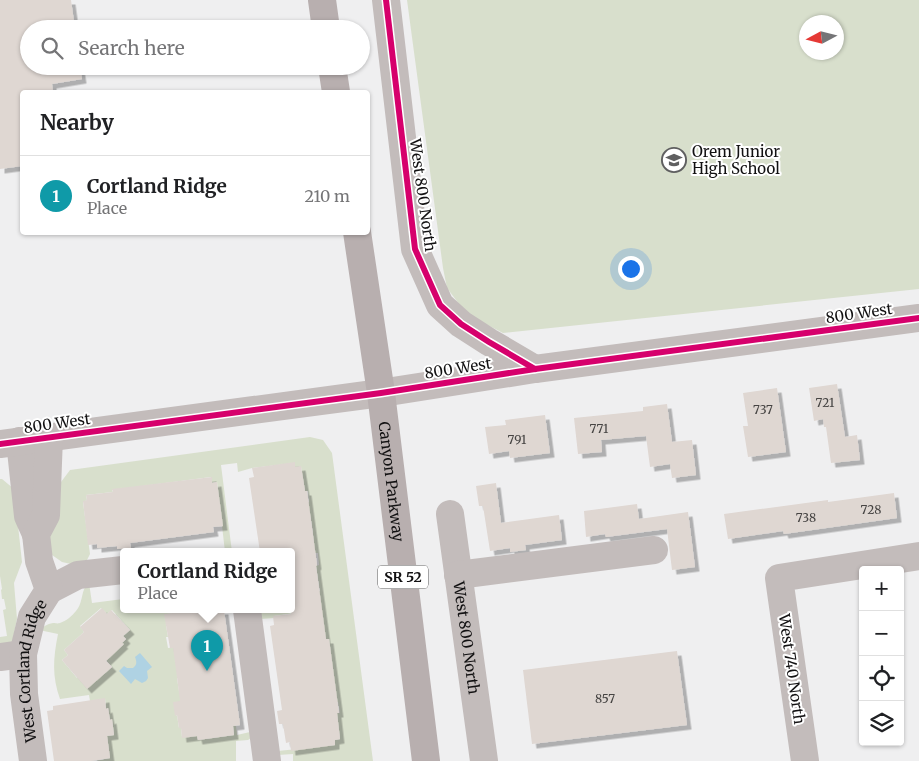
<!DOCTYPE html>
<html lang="en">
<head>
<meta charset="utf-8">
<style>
  body { margin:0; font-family:Merriweather,serif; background:#f2f2f2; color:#202124 }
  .controls { position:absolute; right:15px; bottom:15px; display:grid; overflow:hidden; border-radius:5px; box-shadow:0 1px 4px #0004 }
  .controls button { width:45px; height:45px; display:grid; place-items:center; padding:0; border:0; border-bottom:1px solid #e0e0e0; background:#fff; color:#202124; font:25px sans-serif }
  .compass { position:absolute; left:799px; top:15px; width:45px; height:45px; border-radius:50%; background:#fff; box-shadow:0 1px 4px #0004; rotate:263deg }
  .you { position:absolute; left:630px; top:268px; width:18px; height:18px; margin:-12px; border:4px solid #fff; border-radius:50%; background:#1a73e8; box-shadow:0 0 0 8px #1a73e833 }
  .badge { display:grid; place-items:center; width:32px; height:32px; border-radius:50%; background:#5f5f60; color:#fff; font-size:16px; font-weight:700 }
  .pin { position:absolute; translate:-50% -41px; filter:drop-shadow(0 1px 2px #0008) }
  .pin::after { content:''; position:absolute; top:26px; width:18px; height:15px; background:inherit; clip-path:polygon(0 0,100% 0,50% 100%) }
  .popup { position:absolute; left:120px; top:548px; width:175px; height:65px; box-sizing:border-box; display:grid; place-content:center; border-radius:5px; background:#fff; filter:drop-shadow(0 1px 4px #0005); font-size:16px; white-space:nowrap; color:#757577 }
  .popup b { font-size:19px; color:#202124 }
  .popup::after { content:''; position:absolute; left:50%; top:100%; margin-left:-10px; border:10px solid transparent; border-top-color:#fff }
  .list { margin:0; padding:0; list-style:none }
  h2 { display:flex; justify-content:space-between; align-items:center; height:65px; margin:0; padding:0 20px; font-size:21px }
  h2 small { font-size:16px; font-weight:400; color:#757577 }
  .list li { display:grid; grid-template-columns:32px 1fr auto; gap:15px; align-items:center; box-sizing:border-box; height:80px; padding:0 20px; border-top:1px solid #e0e0e0 }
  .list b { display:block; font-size:19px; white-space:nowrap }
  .list p { margin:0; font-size:16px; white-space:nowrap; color:#757577 }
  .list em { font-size:16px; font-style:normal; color:#757577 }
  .icon { flex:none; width:28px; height:28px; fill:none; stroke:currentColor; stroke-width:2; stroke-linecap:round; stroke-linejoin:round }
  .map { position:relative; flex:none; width:919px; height:761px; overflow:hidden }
  .search { position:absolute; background:#fff; box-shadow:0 1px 4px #0004; left:20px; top:20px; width:350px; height:55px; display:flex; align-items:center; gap:12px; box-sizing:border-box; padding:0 18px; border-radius:28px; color:#757577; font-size:19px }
  .panel { position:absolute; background:#fff; box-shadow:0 1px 4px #0004; left:20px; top:90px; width:350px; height:145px; border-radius:5px }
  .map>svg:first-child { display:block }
</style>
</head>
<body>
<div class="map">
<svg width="919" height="761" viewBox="0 0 919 761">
  <defs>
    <filter id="shadow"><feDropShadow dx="4.5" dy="4.5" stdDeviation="0" flood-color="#0004"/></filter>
  </defs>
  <rect width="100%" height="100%" fill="#efeff0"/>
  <!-- green -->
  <g fill="#d8dfcc" fill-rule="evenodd">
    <path d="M407,0H919V289L503,333L476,319L459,304L447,288L443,268ZM806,22H836V52H806Z"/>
    <path d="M310,437L323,440L332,453L373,761H293V754L278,755V751L335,745V740L340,739L337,713H340L338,702H335L329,639H326L315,610L274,616V618L261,619L259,610H291V600L315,597L314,592L320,591L316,566L319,565L318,553H314C314,536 312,519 307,503L309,502L308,491H305L301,467H295V463L252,468L238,472L237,463L221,465L232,552H225L217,482L212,483L211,477L112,490L113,492L86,495L87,500L83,502L90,554L87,560L71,564L62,562L52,555L48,548L52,523L56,521L61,482L70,470Z"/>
    <path d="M0,479H2L14,489L22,562L14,583L17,619L12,643L0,647V637L7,636L3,610L6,609L4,599H2L1,590L2,589L0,576Z"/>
    <path d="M89,583L92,603L123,599V610H126L127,613L142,611V610H181V612L167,614L166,625L168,637H166L168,648L175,647L190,676L177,678L179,691L182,701L176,716L177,715L179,728H181L182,737L197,736L198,740L234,735L233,726H236L237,735L250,732L251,738L248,740L236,741V761H96L110,758L107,736L114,735L112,720H110L108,708L106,709L105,699L90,701L89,695L60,699C52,676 53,659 58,634L39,630C43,627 47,624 53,623C57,623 56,624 60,623C66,621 72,616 76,611C84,602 80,590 89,583ZM101,608L107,614L112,610L130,630L123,636L126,639L122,643L123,645L114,653L103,657L112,667L99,678L97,675L86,670L77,678L62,660L68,655L64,650L84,632L80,626Z"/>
  </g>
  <!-- water -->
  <path fill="#afd2e3" d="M140,653L152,667L147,671L148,678L146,681L142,683L135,679L131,684L119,671L124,666L127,668H133C137,665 137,662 135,657Z"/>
  <!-- building -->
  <g fill="#dfd7d2" filter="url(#shadow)">
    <path d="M0,0H71L75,29H29V66H80L82,79L52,84L53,92H22V166L0,169Z"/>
    <path d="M837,384L845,437L857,435L860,460L831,463L826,427H824L823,419L814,421L809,388Z"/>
    <path d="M777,388L786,452L748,457L743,426H748L743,393Z"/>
    <path d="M667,404L672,442L692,440L696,475L672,478L670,464L650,467L646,436L601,440L602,452L578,454L574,418L643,411V407Z"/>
    <path d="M545,415L550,453L510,458L509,451L489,454L485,427L506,425L505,420Z"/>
    <path d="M295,462V467L301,466L305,491H307L317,565L316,566L326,639H329L339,713H337L340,739L335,740V745L291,751L290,742L286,743L283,724H279L277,711L282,710L270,626L274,625L273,616L291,614V552H260L249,478L254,477L252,468Z"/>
    <path d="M212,477V483L217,482L223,526L213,527L214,532L130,543L131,548L117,549V546L97,548V544L88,545L83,501L87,500L86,495L113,492L112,489Z"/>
    <path d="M496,483L501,523L559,515L562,540L525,545L526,550L510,552V548L490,551L483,506H479L476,486Z"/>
    <path d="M894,493L897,518L784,534L783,531L728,539L724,514L828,500V502Z"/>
    <path d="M637,504L639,519L688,512L695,567L672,570L667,529L606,537L605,534L586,537L584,511Z"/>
    <path d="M102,608L107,614L111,610L130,630L123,636L126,639L122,643L124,644L106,661L112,667L87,689L62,660L68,655L64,650L84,632L80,627Z"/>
    <path d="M181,610H224L240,725L233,726L234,735L198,740L197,736L182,738L181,728H179L177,715L175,716L173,702L180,701L177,677L173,648H170L164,614L181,612Z"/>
    <path d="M677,651L687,725L532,744L523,670Z"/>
    <path d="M105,698L106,709L108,708L110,720L112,719L114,735L107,736L110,758L91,761H54L47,711L53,710V706Z"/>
  </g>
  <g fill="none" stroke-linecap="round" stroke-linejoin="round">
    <!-- minor -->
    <g stroke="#c3bcbb" stroke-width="28">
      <path d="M386,0L415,249L440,305L461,324L489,342L535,369"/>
      <path d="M20,441L28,516L36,534"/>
      <path d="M0,444L381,393L535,369L919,318"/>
      <path id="s1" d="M450,514L484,761"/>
      <path d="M458,575L654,550"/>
      <path d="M49,590L78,575L123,570"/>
      <path d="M247,610L267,761"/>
      <path d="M0,657L23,654"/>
      <path id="s2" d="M33,761L24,694L23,654L32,617L49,590L39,561L36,534L46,515L49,437"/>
      <path d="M805,761L779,578L919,556"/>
    </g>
    <!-- highway -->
    <g stroke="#b8afaf" stroke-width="28">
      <path d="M322,0L326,29"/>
      <path d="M332,66L336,92"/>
      <path id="s3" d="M357,232L381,393L426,761"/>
    </g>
    <defs>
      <g id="cycleway">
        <path d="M386,0L415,249L440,305L461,324L489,342L535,369"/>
        <path d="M0,444L381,393L535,369L919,318"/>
      </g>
    </defs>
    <!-- cycleway casing -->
    <use href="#cycleway" stroke="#fff" stroke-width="9"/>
    <!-- cycleway -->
    <use href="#cycleway" stroke="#d6006c" stroke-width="6"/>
  </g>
  <!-- icons -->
  <defs>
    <symbol id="school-ring" viewBox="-11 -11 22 22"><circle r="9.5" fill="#fff" stroke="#5f5f60" stroke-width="1.5"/><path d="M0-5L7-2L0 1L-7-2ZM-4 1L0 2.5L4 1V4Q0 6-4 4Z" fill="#5f5f60"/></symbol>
  </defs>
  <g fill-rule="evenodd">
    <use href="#school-ring" x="660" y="146" width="28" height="28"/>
  </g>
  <g text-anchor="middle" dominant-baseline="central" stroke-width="4" stroke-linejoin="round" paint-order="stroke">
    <!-- number labels -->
    <g font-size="12" fill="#464443">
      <text x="825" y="402">721</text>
      <text x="763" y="409">737</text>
      <text x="599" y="428">771</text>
      <text x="517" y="439">791</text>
      <text x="871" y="509">728</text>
      <text x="806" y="517">738</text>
      <text x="605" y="698">857</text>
    </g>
    <!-- shield labels -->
    <rect fill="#fff" stroke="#595859" stroke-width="1" x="378" y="565.5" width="50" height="23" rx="4"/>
    <g font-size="14" font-weight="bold" fill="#121112">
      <text x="403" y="577">SR 52</text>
    </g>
    <!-- poi labels -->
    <g font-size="15" fill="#121112" stroke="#fff" text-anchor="start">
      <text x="692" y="151">Orem Junior<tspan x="692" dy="17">High School</tspan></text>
    </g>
    <!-- street labels -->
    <g font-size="15" fill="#121112" stroke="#fff">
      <text transform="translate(423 195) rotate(82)">West 800 North</text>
      <text transform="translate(859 313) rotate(-8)">800 West</text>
      <text transform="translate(458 368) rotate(-9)">800 West</text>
      <text transform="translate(57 423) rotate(-8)">800 West</text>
      <text stroke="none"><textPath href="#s3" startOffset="252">Canyon Parkway</textPath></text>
      <text stroke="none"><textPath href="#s1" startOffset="125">West 800 North</textPath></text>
      <text transform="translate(792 669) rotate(82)">West 740 North</text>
      <text stroke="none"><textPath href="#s2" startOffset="92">West Cortland Ridge</textPath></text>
    </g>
  </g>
</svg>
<div class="controls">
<button>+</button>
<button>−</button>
<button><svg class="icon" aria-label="locate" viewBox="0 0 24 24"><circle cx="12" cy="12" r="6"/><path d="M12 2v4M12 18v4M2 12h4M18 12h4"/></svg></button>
<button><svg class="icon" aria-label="layers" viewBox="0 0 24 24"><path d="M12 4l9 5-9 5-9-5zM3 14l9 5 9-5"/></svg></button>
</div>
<svg class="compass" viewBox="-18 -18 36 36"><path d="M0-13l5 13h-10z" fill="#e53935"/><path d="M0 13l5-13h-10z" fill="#757577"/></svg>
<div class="you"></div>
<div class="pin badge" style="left:207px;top:671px;background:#0f9aa8">1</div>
<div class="popup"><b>Cortland Ridge</b>Place</div>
<div class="search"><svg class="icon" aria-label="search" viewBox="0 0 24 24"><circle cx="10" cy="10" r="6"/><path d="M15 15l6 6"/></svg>Search here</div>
<section class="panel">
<h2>Nearby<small></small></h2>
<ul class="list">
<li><span class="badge" style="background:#0f9aa8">1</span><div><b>Cortland Ridge</b><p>Place</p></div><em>210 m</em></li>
</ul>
</section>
</div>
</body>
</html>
